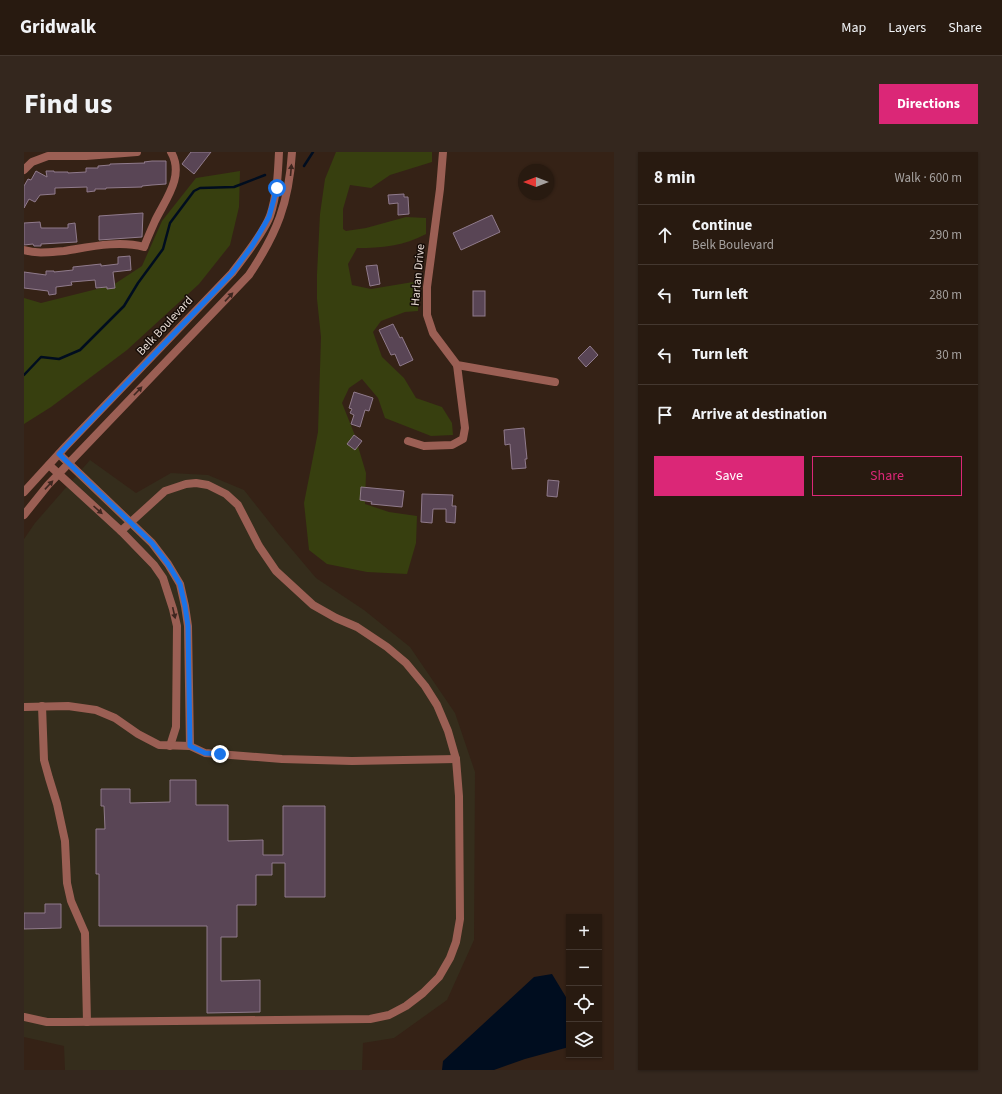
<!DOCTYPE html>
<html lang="en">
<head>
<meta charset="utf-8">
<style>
  body { margin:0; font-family:"Source Sans 3",sans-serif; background:#34271e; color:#f1f3f6 }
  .controls { position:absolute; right:12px; bottom:12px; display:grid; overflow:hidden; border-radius:0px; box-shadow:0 1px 3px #0004 }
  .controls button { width:36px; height:36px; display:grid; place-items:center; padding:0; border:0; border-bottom:1px solid #443830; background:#281a10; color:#f1f3f6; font:20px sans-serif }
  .compass { position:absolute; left:494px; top:12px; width:36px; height:36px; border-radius:50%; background:#281a10; box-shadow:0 1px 3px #0004; rotate:270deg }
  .stop { position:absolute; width:12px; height:12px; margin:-9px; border:3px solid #1a73e8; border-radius:50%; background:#fff }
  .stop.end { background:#1a73e8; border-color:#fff; box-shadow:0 1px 4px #0008 }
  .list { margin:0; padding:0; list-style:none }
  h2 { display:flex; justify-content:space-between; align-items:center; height:52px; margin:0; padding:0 16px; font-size:17px }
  h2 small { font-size:13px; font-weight:400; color:#a5a19f }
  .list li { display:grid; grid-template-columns:26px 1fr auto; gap:12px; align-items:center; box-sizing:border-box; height:60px; padding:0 16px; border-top:1px solid #443830 }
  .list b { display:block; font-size:15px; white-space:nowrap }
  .list p { margin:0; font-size:13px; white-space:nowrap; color:#a5a19f }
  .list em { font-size:13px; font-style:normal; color:#a5a19f }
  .actions { display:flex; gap:8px; padding:12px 16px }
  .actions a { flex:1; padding:9px 0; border:1px solid #db2777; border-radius:0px; text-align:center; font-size:14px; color:#db2777 }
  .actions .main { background:#db2777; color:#fff }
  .icon { flex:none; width:22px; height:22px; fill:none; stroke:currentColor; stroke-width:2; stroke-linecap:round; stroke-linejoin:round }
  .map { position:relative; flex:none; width:590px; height:918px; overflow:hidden; border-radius:0px }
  header { display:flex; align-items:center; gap:24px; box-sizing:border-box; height:56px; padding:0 20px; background:#281a10; border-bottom:1px solid #443830 }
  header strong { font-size:19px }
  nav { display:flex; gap:22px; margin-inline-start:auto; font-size:14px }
  .intro { display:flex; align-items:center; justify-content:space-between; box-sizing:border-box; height:96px; padding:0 24px }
  h1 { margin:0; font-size:28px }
  .button { padding:10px 18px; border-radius:0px; background:#db2777; color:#fff; font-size:14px; font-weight:700 }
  main { display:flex; gap:24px; padding:0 24px }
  aside { flex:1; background:#281a10; border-radius:0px; box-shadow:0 1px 3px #0004 }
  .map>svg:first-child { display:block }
</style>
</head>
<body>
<header>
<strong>Gridwalk</strong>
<nav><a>Map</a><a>Layers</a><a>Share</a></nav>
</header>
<div class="intro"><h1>Find us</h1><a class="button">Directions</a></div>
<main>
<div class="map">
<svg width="590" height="918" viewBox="0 0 590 918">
  <rect width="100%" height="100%" fill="#352216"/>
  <!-- medical -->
  <path fill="#352d1c" d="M66,308L112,341L147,321L184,323L220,338L254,381L292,426L340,458L386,495L431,561L451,620L450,788L423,848L370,886L339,891L338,918H41L40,894L0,885V387L11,371Z"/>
  <!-- green -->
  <g fill="#373f0f">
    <path d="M312,0H408V10L366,23L347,36L326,33L319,57V77L322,79L342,76L382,65L402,66V82C380,94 358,96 333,96L324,112L328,133L347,137L395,129L394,159L381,160L357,169L349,180L358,205L380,226L392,246L418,255L428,271L429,283L407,284L361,266L354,246L338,227L325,236L318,251L330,281L342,321L341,352L365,360L393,364L392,391L383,422L343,420L303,412L285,398L280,351L294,280L297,185L293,147V122L296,62L301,27Z"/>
    <path d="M216,19L215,55L206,93L175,132L103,198L27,255L0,272V146L17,151L89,133L118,114L138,69L172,26Z"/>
  </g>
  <!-- water -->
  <path fill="#000d1f" d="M528,822L545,850V895L501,907L470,918H418L419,909L510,825Z"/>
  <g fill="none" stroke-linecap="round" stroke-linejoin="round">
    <!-- stream -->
    <g stroke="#000d1f" stroke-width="2.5">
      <path d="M280,14L289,0"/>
      <path d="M0,223L17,205L35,207L56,198L100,154L114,131L139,97L146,71L170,39L176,36L210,35L241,23"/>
    </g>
  </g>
  <!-- building -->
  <g fill="#594555" stroke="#907b8c">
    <path d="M167,0H187L170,22L158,12Z"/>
    <path d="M128,9H142V32L128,33L118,34V35L82,36V37H71V39L63,40V35L31,36V42L16,43L11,50L5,47L0,56V34L4,27L7,28L12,19L23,25L22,19H30V20H44V21L62,20V16H74V14L86,13V12L121,11L120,10Z"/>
    <path d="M380,42V45H384L385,62L374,63V51L365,52L364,43Z"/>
    <path d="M119,61L118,85L75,88V64Z"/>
    <path d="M468,63L476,80L437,98L429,81Z"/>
    <path d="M16,70L17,76H44V72L51,71L53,90L17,92V94H10L9,92L0,93V71Z"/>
    <path d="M106,104L107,118L89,120L91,136L83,137V135L72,136L71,128L47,130L48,133L32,135V142L25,143L24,139L0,136V120L22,123V119H30V120L49,118V115L77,112V114L94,112V105Z"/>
    <path d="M353,113L356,132L346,134L342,114Z"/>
    <rect x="449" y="139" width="12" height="25"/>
    <path d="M369,172L376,186L378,185L389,208L376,214L371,202L367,203L355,178Z"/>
    <path d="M566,194L574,203L562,215L554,206Z"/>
    <path d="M330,240L349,246L345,259L341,258L336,275L327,272L330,263L326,261L328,257L325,256Z"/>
    <path d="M500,276L503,307H501L502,316L488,317L486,292L481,293L480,278Z"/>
    <path d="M330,283L338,289L331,298L323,292Z"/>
    <path d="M524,328L535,329L533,345L523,344Z"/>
    <path d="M337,335L380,339L378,355L347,352L348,350L336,348Z"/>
    <path d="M398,342L429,343L428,354H432L431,371L422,370V357H409L408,371L397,370Z"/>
    <path d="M146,628H172V653H204V689L239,688V703H259V654H301V745H261V711H248V723H232V753H213V785H197V829L236,828V860L183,861V774H75V722H72V677H81L80,654H77V637H106V651L146,650Z"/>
    <path d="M21,752H37V776L0,777V761H21Z"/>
  </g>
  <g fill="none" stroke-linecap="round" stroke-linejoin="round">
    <!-- minor -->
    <g stroke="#9b5f54" stroke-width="8">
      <path d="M419,0L416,37L403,135V163L409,181L433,213L531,230"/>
      <path d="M0,18L8,10L24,4H62L113,0"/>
      <path d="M0,98C13,102 26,100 40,99C65,95 95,88 120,95C123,87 127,78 131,69C141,48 161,24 147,0"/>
      <path d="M384,289L400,294L428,293L439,287L441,276L433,213"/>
      <path d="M35,302L128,391L144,412L156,432L161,454L164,474L166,594"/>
      <path d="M25,313L97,379L130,413L139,426L149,457L153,474L152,575L146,594"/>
      <path d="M18,554L20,608L25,626L33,652L41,689L43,731L47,749L61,781L63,870"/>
      <path d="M0,555L44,554L72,558L91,566L114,582L135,593L166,594L181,601L258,607L328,609L432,607"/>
      <path d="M0,865L23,870H42L346,867L365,863L382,854L399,841L415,825L426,806L432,790L436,767L435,644L432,607L424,579L413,553L401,534L382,511L363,495L333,475L312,466L289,453L252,419L235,394L214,353L202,342L184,333L172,331L162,332L141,339L97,379"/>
    </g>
    <!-- tertiary -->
    <g stroke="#9b5f54" stroke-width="8">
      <path d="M0,340L42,294L208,121C220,105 239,82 246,64C253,43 254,22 255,0"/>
      <path d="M0,363L24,333L225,123C253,81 265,51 268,0"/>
    </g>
  </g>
  <!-- one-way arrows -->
  <defs><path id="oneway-solid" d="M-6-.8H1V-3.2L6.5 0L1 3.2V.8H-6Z"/></defs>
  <g fill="#3e261f">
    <use href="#oneway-solid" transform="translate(267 18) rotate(-85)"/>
    <use href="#oneway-solid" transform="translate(205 145) rotate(-47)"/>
    <use href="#oneway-solid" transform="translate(114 239) rotate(-46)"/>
    <use href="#oneway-solid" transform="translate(25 333) rotate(-47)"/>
    <use href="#oneway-solid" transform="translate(74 358) rotate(42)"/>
    <use href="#oneway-solid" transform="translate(150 461) rotate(77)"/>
  </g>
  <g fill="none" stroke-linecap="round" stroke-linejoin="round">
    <!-- route -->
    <path stroke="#1a73e8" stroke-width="5" d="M196,602L181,601L166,594L164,474L161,454L156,432L144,412L128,391L35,302L208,121L228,94L245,65L253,36"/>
  </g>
  <g text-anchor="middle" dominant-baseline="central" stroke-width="3" stroke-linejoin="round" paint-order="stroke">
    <!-- street labels -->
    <g font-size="12" fill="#e8dbd4" stroke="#160d08">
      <text transform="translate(394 123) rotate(-85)">Harlan Drive</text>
      <text transform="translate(141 174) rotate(-47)">Belk Boulevard</text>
    </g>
  </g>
</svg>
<div class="controls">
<button>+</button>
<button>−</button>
<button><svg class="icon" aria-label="locate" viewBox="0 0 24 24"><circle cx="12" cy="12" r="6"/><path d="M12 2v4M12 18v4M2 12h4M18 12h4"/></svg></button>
<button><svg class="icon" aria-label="layers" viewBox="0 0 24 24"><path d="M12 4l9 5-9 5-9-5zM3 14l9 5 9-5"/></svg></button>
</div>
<svg class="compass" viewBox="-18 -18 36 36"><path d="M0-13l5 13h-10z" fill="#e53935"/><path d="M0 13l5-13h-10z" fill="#a5a19f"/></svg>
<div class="stop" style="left:253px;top:36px"></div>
<div class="stop end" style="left:196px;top:602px"></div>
</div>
<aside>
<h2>8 min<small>Walk · 600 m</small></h2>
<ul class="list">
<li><svg class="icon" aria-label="ahead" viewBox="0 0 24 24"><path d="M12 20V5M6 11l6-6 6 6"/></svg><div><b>Continue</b><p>Belk Boulevard</p></div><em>290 m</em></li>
<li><svg class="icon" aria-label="left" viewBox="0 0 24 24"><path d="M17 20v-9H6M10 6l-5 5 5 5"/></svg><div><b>Turn left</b></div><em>280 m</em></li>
<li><svg class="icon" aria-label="left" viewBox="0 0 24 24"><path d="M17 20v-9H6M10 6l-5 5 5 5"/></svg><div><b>Turn left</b></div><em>30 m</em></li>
<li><svg class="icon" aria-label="arrive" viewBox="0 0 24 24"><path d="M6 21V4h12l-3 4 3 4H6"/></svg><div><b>Arrive at destination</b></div></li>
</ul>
<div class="actions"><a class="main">Save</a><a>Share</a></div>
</aside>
</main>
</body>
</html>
